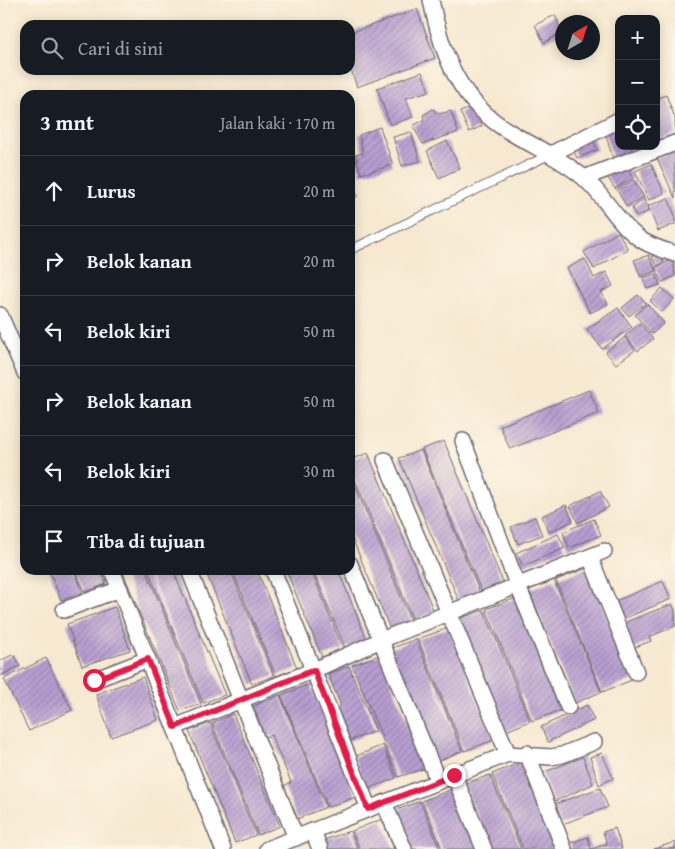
<!DOCTYPE html>
<html lang="id">
<head>
<meta charset="utf-8">
<style>
  body { margin:0; font-family:"Gentium Book Plus",serif; background:#242831; color:#f1f3f6 }
  .controls { position:absolute; right:15px; top:15px; display:grid; overflow:hidden; border-radius:10px; box-shadow:0 2px 12px #0003 }
  .controls button { width:45px; height:45px; display:grid; place-items:center; padding:0; border:0; border-bottom:1px solid #363941; background:#171b24; color:#f1f3f6; font:25px sans-serif }
  .compass { position:absolute; left:555px; top:15px; width:45px; height:45px; border-radius:50%; background:#171b24; box-shadow:0 2px 12px #0003; rotate:39deg }
  .stop { position:absolute; width:15px; height:15px; margin:-11px; border:4px solid #e11d48; border-radius:50%; background:#fff }
  .stop.end { background:#e11d48; border-color:#fff; box-shadow:0 1px 5px #0008 }
  .list { margin:0; padding:0; list-style:none }
  h2 { display:flex; justify-content:space-between; align-items:center; height:65px; margin:0; padding:0 20px; font-size:21px }
  h2 small { font-size:16px; font-weight:400; color:#9ea1a6 }
  .list li { display:grid; grid-template-columns:32px 1fr auto; gap:15px; align-items:center; box-sizing:border-box; height:70px; padding:0 20px; border-top:1px solid #363941 }
  .list b { display:block; font-size:19px; white-space:nowrap }
  .list em { font-size:16px; font-style:normal; color:#9ea1a6 }
  .icon { flex:none; width:28px; height:28px; fill:none; stroke:currentColor; stroke-width:2; stroke-linecap:round; stroke-linejoin:round }
  .map { position:relative; flex:none; width:675px; height:849px; overflow:hidden }
  .search { position:absolute; background:#171b24; box-shadow:0 2px 12px #0003; left:20px; top:20px; width:335px; height:55px; display:flex; align-items:center; gap:12px; box-sizing:border-box; padding:0 18px; border-radius:15px; color:#9ea1a6; font-size:19px }
  .panel { position:absolute; background:#171b24; box-shadow:0 2px 12px #0003; left:20px; top:90px; width:335px; height:485px; border-radius:15px }
  .map>svg:first-child { display:block }
</style>
</head>
<body>
<div class="map">
<svg width="675" height="849" viewBox="0 0 675 849">
  <defs>
    <pattern id="building-hatch" width="6" height="6" patternUnits="userSpaceOnUse" patternTransform="scale(1.25)"><rect width="6" height="6" fill="#b89fd1"/><path d="M-1 1l2-2M0 6l6-6M5 7l2-2" fill="none" stroke="#9581ab"/></pattern>
  </defs>
  <rect width="100%" height="100%" fill="#fcf5e5"/>
  <filter id="ink" filterUnits="userSpaceOnUse"><feTurbulence type="fractalNoise" baseFrequency=".02" numOctaves="2"/><feDisplacementMap in="SourceGraphic" scale="10" xChannelSelector="R" yChannelSelector="G"/><feConvolveMatrix kernelMatrix="1 2 1 2 8 2 1 2 1" color-interpolation-filters="sRGB"/></filter>
  <filter id="wash" filterUnits="userSpaceOnUse"><feTurbulence type="fractalNoise" baseFrequency=".0096" numOctaves="4" result="noise"/><feDisplacementMap in="SourceGraphic" scale="20" xChannelSelector="R" yChannelSelector="G"/><feGaussianBlur stdDeviation="1.12" result="paint"/><feColorMatrix in="noise" values="0 0 0 0 0 0 0 0 0 0 0 0 0 0 0 0 0 1.4 0 .05"/><feComposite in="paint" operator="in"/></filter>
  <g filter="url(#wash)">
    <rect width="100%" height="100%" fill="#f7e9d1"/>
    <g id="blocks">
      <!-- building -->
      <g fill="url(#building-hatch)">
        <path d="M417,9L435,58L357,87L350,67V33Z"/>
        <path d="M555,15L562,32L544,43L535,25Z"/>
        <path d="M422,72L429,91L406,98L413,117L390,125L377,88Z"/>
        <path d="M666,95L675,118V134L656,141V99Z"/>
        <path d="M473,107L482,126L469,132L460,112Z"/>
        <path d="M433,109L438,114L451,111L458,132L423,144L413,126L424,120L423,115Z"/>
        <path d="M619,125V146H630L633,156L614,162L604,129Z"/>
        <path d="M380,127L393,165L361,174L355,155L363,153L359,135Z"/>
        <path d="M411,132L420,161L402,166L393,137Z"/>
        <path d="M592,136L597,150L577,158L571,145Z"/>
        <path d="M447,141L460,168L439,178L427,151Z"/>
        <path d="M675,150V198L657,158Z"/>
        <path d="M624,164L633,178L615,189L606,175Z"/>
        <path d="M651,164L664,193L649,200L635,171Z"/>
        <path d="M350,179L358,196L350,199Z"/>
        <path d="M633,180L644,197L627,207L617,190Z"/>
        <path d="M668,198L675,216V224L658,231L648,206Z"/>
        <path d="M644,199L649,211L636,217L632,208Z"/>
        <path d="M618,232L628,249L594,269L584,252Z"/>
        <path d="M659,253L664,262L657,266L652,257Z"/>
        <path d="M649,255L656,271L641,277L634,260Z"/>
        <path d="M585,259L594,278L606,272L613,286L601,292L608,304L590,313L567,268Z"/>
        <path d="M673,259L675,276L662,282L655,268Z"/>
        <path d="M656,274L660,285L647,289L643,278Z"/>
        <path d="M662,288L674,299L662,312L650,301Z"/>
        <path d="M638,295L646,303L629,316L622,308Z"/>
        <path d="M647,304L664,323L652,334L635,315Z"/>
        <path d="M618,308L632,327L602,349L587,329Z"/>
        <path d="M640,323L653,339L638,351L625,336Z"/>
        <path d="M625,337L635,350L616,364L606,352Z"/>
        <path d="M589,390L599,413L510,449L500,426Z"/>
        <path d="M444,441L504,585L482,593L422,449Z"/>
        <path d="M421,450L480,593L459,601L399,458Z"/>
        <path d="M368,453L434,612L413,620L350,468V460Z"/>
        <path d="M350,473L411,621L390,629L350,533Z"/>
        <path d="M600,491L609,507L578,523L570,506Z"/>
        <path d="M566,505L573,521L549,532L542,516Z"/>
        <path d="M535,517L542,535L518,544L511,527Z"/>
        <path d="M594,519L601,535L569,548L563,532Z"/>
        <path d="M558,534L565,548L523,566L516,553Z"/>
        <path d="M587,568L632,680L602,692L556,580Z"/>
        <path d="M49,570H74L83,592L61,600Z"/>
        <path d="M75,570H101L106,584L85,592Z"/>
        <path d="M122,570H146L201,704L180,711Z"/>
        <path d="M148,570H173L225,695L203,703Z"/>
        <path d="M205,570H230L274,676L252,684Z"/>
        <path d="M232,570H257L297,668L276,676Z"/>
        <path d="M286,570H311L343,649L322,657Z"/>
        <path d="M313,570H338L367,640L345,648Z"/>
        <path d="M554,580L601,692L575,703L529,590Z"/>
        <path d="M663,581L671,599L623,619L616,601Z"/>
        <path d="M516,598L561,710L532,721L486,609Z"/>
        <path d="M672,604L675,610V626L649,637L651,641L633,648L623,623Z"/>
        <path d="M115,607L130,650L82,666L67,624Z"/>
        <path d="M484,610L530,721L504,732L458,619Z"/>
        <path d="M448,628L494,740L464,751L418,639Z"/>
        <path d="M416,639L462,751L436,762L390,649Z"/>
        <path d="M14,654L20,666L0,676V661Z"/>
        <path d="M380,655L426,768L398,777L352,665Z"/>
        <path d="M46,658L72,710L29,731L4,679Z"/>
        <path d="M349,666L376,731L346,742L333,710L341,706L328,674Z"/>
        <path d="M143,677L158,720L111,737L96,694Z"/>
        <path d="M310,684L356,797L328,807L281,695Z"/>
        <path d="M280,695L326,807L297,819L284,786L291,782L271,735L265,737L253,706Z"/>
        <path d="M587,705L594,720L548,742L541,727Z"/>
        <path d="M233,714L280,826L258,835L212,723Z"/>
        <path d="M210,723L256,835L235,843L189,731Z"/>
        <path d="M383,745L396,778L367,789L354,757Z"/>
        <path d="M602,753L613,778L599,785L590,757Z"/>
        <path d="M583,757L593,784L553,802L542,773Z"/>
        <path d="M522,762L528,778L557,849H523L492,774Z"/>
        <path d="M490,775L521,849H491L464,784Z"/>
        <path d="M600,788L608,807L560,825L552,805Z"/>
        <path d="M453,789L477,849H442L422,801Z"/>
        <path d="M420,801L440,849H410L394,811Z"/>
        <path d="M382,819L394,849H360L352,831Z"/>
        <path d="M615,828L622,849H591L607,844L603,832Z"/>
        <path d="M350,831L358,849H328L324,840Z"/>
        <path d="M588,837L591,849H572L570,843Z"/>
        <path d="M675,842V849H654Z"/>
      </g>
    </g>
  </g>
  <g filter="url(#ink)">
    <use href="#blocks" fill-opacity="0" stroke="#6d6870" stroke-width="1"/>
    <g fill="none" stroke-linecap="round" stroke-linejoin="round">
      <defs>
        <path id="lane" d="M350,250L549,155"/>
        <g id="street">
          <path d="M431,0C442,55 459,102 510,132C534,147 561,158 584,178C605,196 619,226 643,241C653,247 664,250 675,254"/>
          <path d="M551,154L617,121"/>
          <path d="M584,178L675,143"/>
          <path d="M0,315L25,373"/>
          <path d="M463,441L517,584L568,707"/>
          <path d="M385,460L508,754"/>
          <path d="M590,557L636,672"/>
          <path d="M350,564L438,781"/>
          <path d="M112,570L223,849"/>
          <path d="M189,570L296,838"/>
          <path d="M273,570L369,809"/>
          <path d="M64,610L120,589"/>
          <path d="M94,680L148,659"/>
          <path d="M175,727L314,670L381,640L604,551"/>
          <path d="M527,753L564,849"/>
          <path d="M454,775L484,849"/>
          <path d="M384,803L404,849"/>
          <path d="M313,831L320,849"/>
          <path d="M267,849L508,754L551,757L562,755L594,742"/>
        </g>
      </defs>
      <!-- lane casing -->
      <use href="#lane" stroke="#6d6870" stroke-width="10"/>
      <!-- street casing -->
      <use href="#street" stroke="#6d6870" stroke-width="18"/>
      <!-- lane -->
      <use href="#lane" stroke="#fff" stroke-width="8"/>
      <!-- street -->
      <use href="#street" stroke="#fff" stroke-width="15"/>
    </g>
  </g>
  <g fill="none" stroke-linecap="round" stroke-linejoin="round" filter="url(#ink)">
    <!-- route -->
    <path stroke="#e11d48" stroke-width="6" d="M94,680L148,659L175,727L314,670L368,809L454,775"/>
  </g>
</svg>
<div class="controls">
<button>+</button>
<button>−</button>
<button><svg class="icon" aria-label="locate" viewBox="0 0 24 24"><circle cx="12" cy="12" r="6"/><path d="M12 2v4M12 18v4M2 12h4M18 12h4"/></svg></button>
</div>
<svg class="compass" viewBox="-18 -18 36 36"><path d="M0-13l5 13h-10z" fill="#e53935"/><path d="M0 13l5-13h-10z" fill="#9ea1a6"/></svg>
<div class="stop" style="left:94px;top:680px"></div>
<div class="stop end" style="left:454px;top:775px"></div>
<div class="search"><svg class="icon" aria-label="search" viewBox="0 0 24 24"><circle cx="10" cy="10" r="6"/><path d="M15 15l6 6"/></svg>Cari di sini</div>
<section class="panel">
<h2>3 mnt<small>Jalan kaki · 170 m</small></h2>
<ul class="list">
<li><svg class="icon" aria-label="ahead" viewBox="0 0 24 24"><path d="M12 20V5M6 11l6-6 6 6"/></svg><div><b>Lurus</b></div><em>20 m</em></li>
<li><svg class="icon" aria-label="right" viewBox="0 0 24 24"><path d="M7 20v-9h11M14 6l5 5-5 5"/></svg><div><b>Belok kanan</b></div><em>20 m</em></li>
<li><svg class="icon" aria-label="left" viewBox="0 0 24 24"><path d="M17 20v-9H6M10 6l-5 5 5 5"/></svg><div><b>Belok kiri</b></div><em>50 m</em></li>
<li><svg class="icon" aria-label="right" viewBox="0 0 24 24"><path d="M7 20v-9h11M14 6l5 5-5 5"/></svg><div><b>Belok kanan</b></div><em>50 m</em></li>
<li><svg class="icon" aria-label="left" viewBox="0 0 24 24"><path d="M17 20v-9H6M10 6l-5 5 5 5"/></svg><div><b>Belok kiri</b></div><em>30 m</em></li>
<li><svg class="icon" aria-label="arrive" viewBox="0 0 24 24"><path d="M6 21V4h12l-3 4 3 4H6"/></svg><div><b>Tiba di tujuan</b></div></li>
</ul>
</section>
</div>
</body>
</html>
